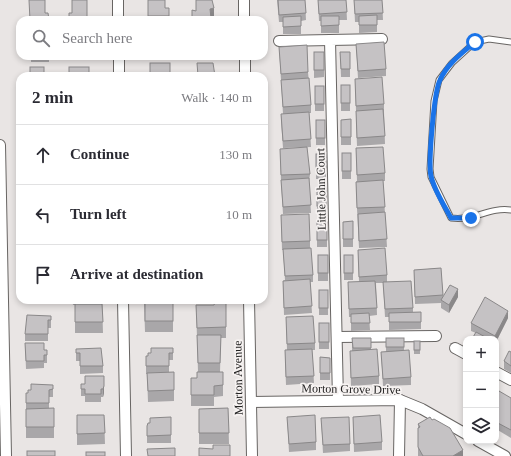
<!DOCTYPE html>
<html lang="en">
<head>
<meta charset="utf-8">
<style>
  body { margin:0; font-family:Georgia,serif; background:#f2f2f3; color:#2b2b33 }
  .controls { position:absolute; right:12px; bottom:12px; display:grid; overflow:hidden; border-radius:8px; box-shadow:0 2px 6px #0003 }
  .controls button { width:36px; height:36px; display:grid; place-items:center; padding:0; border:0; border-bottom:1px solid #e1e1e2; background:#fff; color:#2b2b33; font:20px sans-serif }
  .stop { position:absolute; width:12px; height:12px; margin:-9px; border:3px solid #1a73e8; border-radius:50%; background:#fff }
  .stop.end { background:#1a73e8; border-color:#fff; box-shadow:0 1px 4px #0008 }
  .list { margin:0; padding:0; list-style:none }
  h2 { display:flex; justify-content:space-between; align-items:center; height:52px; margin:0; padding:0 16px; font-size:17px }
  h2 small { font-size:13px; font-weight:400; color:#7c7c81 }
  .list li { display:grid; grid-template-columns:26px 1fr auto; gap:12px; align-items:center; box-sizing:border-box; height:60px; padding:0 16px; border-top:1px solid #e1e1e2 }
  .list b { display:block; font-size:15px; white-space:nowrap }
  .list em { font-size:13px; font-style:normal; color:#7c7c81 }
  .icon { flex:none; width:22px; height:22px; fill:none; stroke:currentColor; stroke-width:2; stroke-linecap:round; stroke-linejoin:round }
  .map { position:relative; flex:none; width:511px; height:456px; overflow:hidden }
  .search { position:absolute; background:#fff; box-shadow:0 2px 6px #0003; left:16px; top:16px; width:252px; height:44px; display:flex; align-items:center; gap:10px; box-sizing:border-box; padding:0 14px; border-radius:12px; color:#7c7c81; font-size:15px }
  .panel { position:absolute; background:#fff; box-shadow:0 2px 6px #0003; left:16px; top:72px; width:252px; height:232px; border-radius:12px }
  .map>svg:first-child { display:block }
</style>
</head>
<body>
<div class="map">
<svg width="511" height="456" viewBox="0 0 511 456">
  <rect width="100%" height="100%" fill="#e9e5e4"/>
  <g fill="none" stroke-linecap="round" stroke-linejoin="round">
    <defs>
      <path id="service" d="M511,42L489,39L475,42L452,63L439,80L434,101L430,169L431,177L451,218C476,221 488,207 511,210"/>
      <g id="minor">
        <path d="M118,0V20"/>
        <path d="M244,0V20"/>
        <path d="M279,41L330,40"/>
        <path d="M119,56V76"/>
        <path d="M245,56V76"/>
        <path d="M0,145L6,456"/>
        <path d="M123,300L126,456"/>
        <path d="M249,300L252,456"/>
        <path d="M337,337L436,336"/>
        <path d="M455,348L466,354"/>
        <path d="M496,372L511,380"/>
        <path d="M338,400L330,40L382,39"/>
        <path d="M251,402L400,400L422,409L466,434"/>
        <path d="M478,441L505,456"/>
        <path d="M399,456L400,400"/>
      </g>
    </defs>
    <!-- service casing -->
    <use href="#service" stroke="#686563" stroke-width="7"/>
    <!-- minor casing -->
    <use href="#minor" stroke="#686563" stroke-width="12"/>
    <!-- service -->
    <use href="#service" stroke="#fff" stroke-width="5"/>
    <!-- minor -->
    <use href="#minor" stroke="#fff" stroke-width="10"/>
  </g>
  <!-- wall -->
  <g fill="#a9a7a9">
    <path d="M148,0L165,8H169V20H148Z"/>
    <path d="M277,0H305L306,20L301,21V34H283V22H279Z"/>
    <path d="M318,0H346L347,20H339V33H321V21H319Z"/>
    <path d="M354,0H382L383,20H377V32L359,33V22H355Z"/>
    <path d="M192,10L214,16H211V20H192Z"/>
    <path d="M356,44L386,69V76L358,78Z"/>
    <path d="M279,47L308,72L311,105V113H309L311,147L283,148L281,121V114H283Z"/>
    <path d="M314,52H324V77L314,78Z"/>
    <path d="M340,52H350V77H341Z"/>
    <rect x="31" y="56" width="18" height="6"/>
    <rect x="74" y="56" width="13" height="4"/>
    <rect x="152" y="56" width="13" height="3"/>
    <path d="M197,56H212V59L197,60Z"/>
    <path d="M355,79L384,104V112L385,144L357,146L356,119V111Z"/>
    <rect x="341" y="85" width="9" height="26"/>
    <rect x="315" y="86" width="9" height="25"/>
    <path d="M351,119V145H341V120Z"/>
    <rect x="316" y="120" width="9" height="25"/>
    <path d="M356,148L385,173V181H383L387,247L359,248L356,189V182L357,181Z"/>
    <path d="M280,149L310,174L309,182L311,213L283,214L281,182Z"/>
    <rect x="342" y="153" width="9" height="26"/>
    <rect x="316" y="154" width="10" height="25"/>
    <rect x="317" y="188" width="9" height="25"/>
    <path d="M281,215L310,241V248L313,275V282H310L312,313L284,315L283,281L285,280L283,250H282Z"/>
    <path d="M353,221V247H343V222Z"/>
    <rect x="317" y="222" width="10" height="25"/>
    <path d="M358,250L387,275V282L413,308V312H421V329L389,330V317H385L383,283H376L377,315L369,316L370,330L351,331V317H349L348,282H359Z"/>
    <rect x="318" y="255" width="10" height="26"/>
    <rect x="344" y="255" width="9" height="25"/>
    <path d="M441,268L443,296L458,297L449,313L441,308V303L415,304L414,270Z"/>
    <rect x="319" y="290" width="9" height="25"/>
    <path d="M72,300H102L103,333H75V305H73Z"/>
    <path d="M144,300H168V303L173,321V332H145Z"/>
    <path d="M196,300H224V302H226V338H221L220,372H223V396L214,397V406H191V378H197L198,372L196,305H214L215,303H196Z"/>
    <path d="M51,316V328H48V341H25V334Z"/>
    <path d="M286,317L315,343V350H312L314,383L286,385L285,358V350H287Z"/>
    <path d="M508,318L496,342V339H472L476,333L471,331V323Z"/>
    <rect x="319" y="323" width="10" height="26"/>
    <path d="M352,338H371V350L379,376V384L351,386L350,351H352Z"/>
    <path d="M386,338H404V351L411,377V385L383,386L381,352H386Z"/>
    <rect x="414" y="341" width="6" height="13"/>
    <path d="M25,343L44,350H47V363H44V368L26,369Z"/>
    <path d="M173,348V360H169V372H174V401L148,402L147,374H146V356H148L151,353Z"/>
    <path d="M76,349L103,366V373L80,374V361H76Z"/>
    <path d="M511,352V373L504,369V361Z"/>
    <path d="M320,357L330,358V380H320Z"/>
    <path d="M104,376V393L103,397H101V402H85V396H81V384H85Z"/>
    <path d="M53,385V397H49V408H54V438H26V393H28L31,390Z"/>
    <path d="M496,397L511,398V438L496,429Z"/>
    <path d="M228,408L229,444H199V409Z"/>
    <path d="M77,415H104L105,444L77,445Z"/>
    <path d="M171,417V443H147V426L150,423Z"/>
    <path d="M287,417L316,442V450L289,452Z"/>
    <path d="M353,417L382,442V450L354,452Z"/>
    <path d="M321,418L350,444V451L323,453Z"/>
    <path d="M432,420L463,456H418V424Z"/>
  </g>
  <!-- shaded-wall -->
  <g fill="#8a8889">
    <path d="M214,8V16H210V9Z"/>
    <path d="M458,289V297L449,313V305Z"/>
    <path d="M508,311V318L496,342L495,336Z"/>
    <path d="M498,344V352L496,355V348Z"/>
    <path d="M104,386V393L103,397V389Z"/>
    <path d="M463,450V456H453Z"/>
  </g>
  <!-- building -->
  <g fill="#c5c2c4" stroke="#8a8889">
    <path d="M29,0H45V13H48L49,20H30Z"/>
    <path d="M72,0H87V20H69V13H72Z"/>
    <path d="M148,0H165V8H169V16H148Z"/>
    <path d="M196,0H212L214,8L210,9L211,18H192V10L196,11Z"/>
    <path d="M278,0H305L306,13L279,15Z"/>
    <path d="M318,0H346L347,12L319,14Z"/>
    <path d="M354,0H382L383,13L355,14Z"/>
    <path d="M377,15V25H359V16Z"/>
    <path d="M301,16V26L283,27V17Z"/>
    <path d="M321,16H339V25L321,26Z"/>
    <path d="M384,42L386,69L358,71L356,44Z"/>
    <path d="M307,45L308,72L281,74L279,47Z"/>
    <rect x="314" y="52" width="10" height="18"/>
    <path d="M340,52H350V69H341Z"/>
    <rect x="150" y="63" width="20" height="13"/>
    <path d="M197,63H213L215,76H198Z"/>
    <rect x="30" y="67" width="14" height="9"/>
    <rect x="69" y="67" width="20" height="9"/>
    <path d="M382,77L384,104L356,106L355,79Z"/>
    <path d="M309,78L311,105L283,107L281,80Z"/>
    <rect x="341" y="85" width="9" height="18"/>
    <rect x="315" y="86" width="9" height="18"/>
    <path d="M383,109L385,136L357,138L356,111Z"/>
    <path d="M309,112L311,139L283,141L281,114Z"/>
    <path d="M351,119V137H341V120Z"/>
    <rect x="316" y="120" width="9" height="18"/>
    <path d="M307,147L310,174L281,175L280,149Z"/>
    <path d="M383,147L385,173L357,175L356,148Z"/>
    <rect x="342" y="153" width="9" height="18"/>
    <rect x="316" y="154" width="10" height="17"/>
    <path d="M309,178L311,205L283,207L281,180Z"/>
    <path d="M383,180L385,207L357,208L356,182Z"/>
    <rect x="317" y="188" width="9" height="18"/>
    <path d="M385,212L387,239L359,241L358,214Z"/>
    <path d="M309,214L310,241L282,242L281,215Z"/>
    <path d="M353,221V239H343V222Z"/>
    <rect x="317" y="222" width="10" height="18"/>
    <path d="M311,248L313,275L285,276L283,249Z"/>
    <path d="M385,248L387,275L359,277L358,250Z"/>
    <rect x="318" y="255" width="10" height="18"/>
    <rect x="344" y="255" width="9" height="18"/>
    <path d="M441,268L443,295L415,297L414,270Z"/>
    <path d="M310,279L312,306L284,308L283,281Z"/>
    <path d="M375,281L377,308L349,309L348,282Z"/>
    <path d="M411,281L413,308L385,309L383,282Z"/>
    <path d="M450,285L458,289L449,305L441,300Z"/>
    <rect x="319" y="290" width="9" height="18"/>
    <path d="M485,297L508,311L495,336L471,323Z"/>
    <path d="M215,302H226V327L197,328L196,305H214Z"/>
    <rect x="145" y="303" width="28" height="18"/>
    <path d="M75,304H102L103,322H75Z"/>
    <path d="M421,312V322H389V313Z"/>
    <path d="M369,313L370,323H351V314Z"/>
    <path d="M27,315L51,316V320H48V334H25Z"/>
    <path d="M313,316L315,343L287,344L286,317Z"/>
    <rect x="319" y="323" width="10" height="19"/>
    <path d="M476,332L489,339H472Z"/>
    <path d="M197,335H221L220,363H198Z"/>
    <path d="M352,338H371V348H353Z"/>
    <rect x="386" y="338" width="18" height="9"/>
    <rect x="414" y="341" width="6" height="9"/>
    <path d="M25,343H44V350H47V355H44V361H26Z"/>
    <path d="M101,348L103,366H80V353H76V349Z"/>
    <path d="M151,348H173V353H169V366H146V356H148V353H151Z"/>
    <path d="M312,349L314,376L286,377L285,350Z"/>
    <path d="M377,349L379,376L351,378L350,351Z"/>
    <path d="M409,350L411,377L383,379L381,352Z"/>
    <path d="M509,351L511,352V366L504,361Z"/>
    <path d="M320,357L330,358V373H320Z"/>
    <path d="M174,372V390L148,391L147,373Z"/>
    <path d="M197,372H223V385L214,386V395H191V378H197Z"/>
    <path d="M85,376H104V386L103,389H101V394H85V389H81V384H85Z"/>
    <path d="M31,384L53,385V389L49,390V403H26V393H28V390H31Z"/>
    <path d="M499,391L511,398V430L496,422V397Z"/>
    <path d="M54,408V427H26V409Z"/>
    <path d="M228,408L229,433H199V409Z"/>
    <path d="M77,415H104L105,433L77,434Z"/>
    <path d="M315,415L316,442L289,444L287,417Z"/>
    <path d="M380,415L382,442L354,444L353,417Z"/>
    <path d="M171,417V435L147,436V426L148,423H150V418Z"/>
    <path d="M349,417L350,444L323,445L321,418Z"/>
    <path d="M430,417L432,420L434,419L450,428L463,450L453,456H423L418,447V428L420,427L418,424Z"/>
    <path d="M213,445H230V456H199V448L213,449Z"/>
    <path d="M175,448V456H148L147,449Z"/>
    <rect x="27" y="451" width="28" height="5"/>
    <rect x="86" y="452" width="19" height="4"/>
  </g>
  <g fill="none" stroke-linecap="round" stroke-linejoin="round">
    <!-- route -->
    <path stroke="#1a73e8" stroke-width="5" d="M471,218H451C444,205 434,190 431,176C428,163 434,92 440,80C447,64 462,53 475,42"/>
  </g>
  <g text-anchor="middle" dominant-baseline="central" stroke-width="3.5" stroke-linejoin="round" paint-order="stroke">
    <!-- street labels -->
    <g font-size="12" fill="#232222" stroke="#f6f2f1">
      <text transform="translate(321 189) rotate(-91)">Little John Court</text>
      <text transform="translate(238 378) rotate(-91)">Morton Avenue</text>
      <text transform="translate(351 389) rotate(1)">Morton Grove Drive</text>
    </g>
  </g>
</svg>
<div class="controls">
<button>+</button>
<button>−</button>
<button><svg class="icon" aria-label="layers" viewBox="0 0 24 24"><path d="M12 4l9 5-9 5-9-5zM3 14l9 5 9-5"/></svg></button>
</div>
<div class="stop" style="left:475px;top:42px"></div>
<div class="stop end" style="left:471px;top:218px"></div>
<div class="search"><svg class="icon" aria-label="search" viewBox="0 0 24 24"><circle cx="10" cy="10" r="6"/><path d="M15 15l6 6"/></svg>Search here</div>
<section class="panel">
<h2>2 min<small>Walk · 140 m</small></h2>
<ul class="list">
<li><svg class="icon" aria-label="ahead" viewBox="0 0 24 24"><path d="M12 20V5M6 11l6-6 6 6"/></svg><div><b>Continue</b></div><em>130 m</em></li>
<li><svg class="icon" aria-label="left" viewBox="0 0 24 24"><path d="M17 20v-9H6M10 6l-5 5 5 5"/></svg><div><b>Turn left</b></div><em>10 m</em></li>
<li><svg class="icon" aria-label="arrive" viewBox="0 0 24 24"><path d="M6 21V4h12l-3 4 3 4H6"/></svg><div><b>Arrive at destination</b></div></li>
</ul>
</section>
</div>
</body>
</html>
